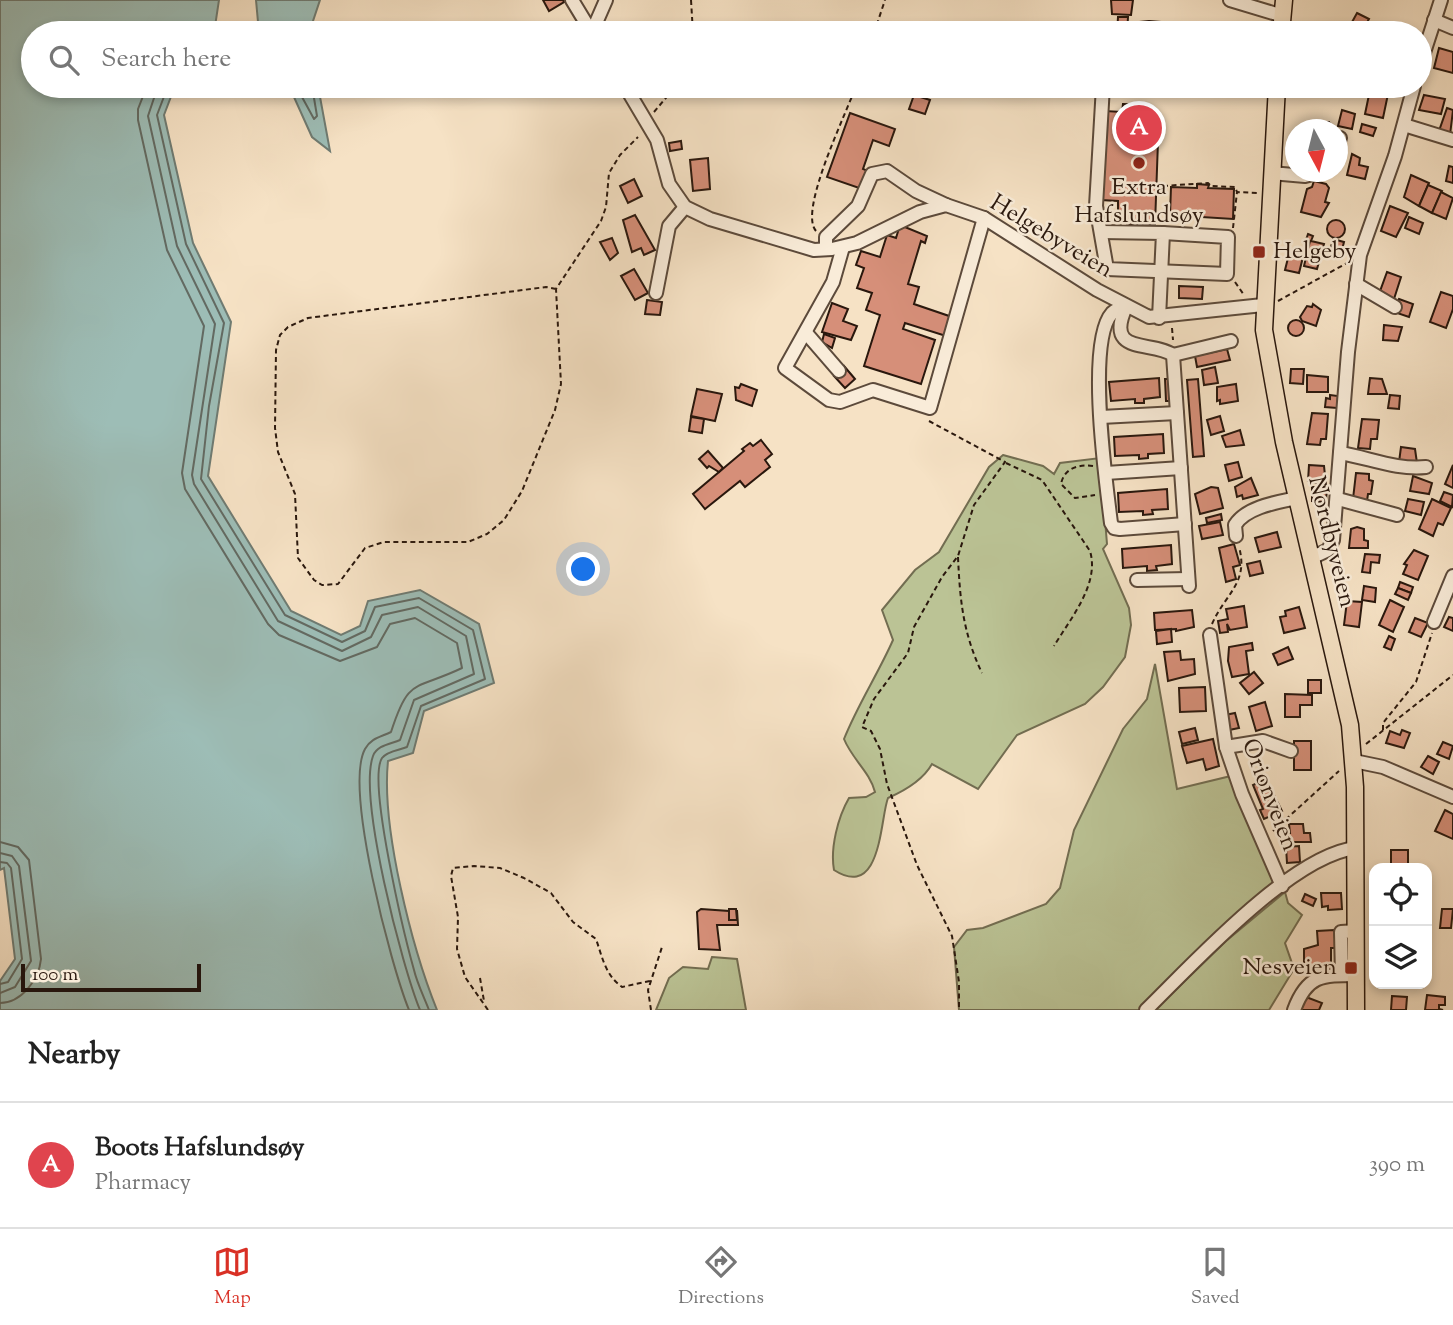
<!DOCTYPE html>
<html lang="en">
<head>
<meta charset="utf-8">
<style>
  body { margin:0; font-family:"Sorts Mill Goudy",serif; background:#f6f6f6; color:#222 }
  .controls { position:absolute; right:21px; bottom:21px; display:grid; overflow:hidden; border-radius:14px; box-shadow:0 4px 10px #0003 }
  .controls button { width:63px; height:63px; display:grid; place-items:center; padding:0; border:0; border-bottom:2px solid #e0e0e0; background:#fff; color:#222; font:35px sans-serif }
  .compass { position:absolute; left:1285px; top:119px; width:63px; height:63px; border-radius:50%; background:#fff; box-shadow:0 4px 10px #0003; rotate:173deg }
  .scale { position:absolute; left:21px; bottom:18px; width:180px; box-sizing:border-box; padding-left:7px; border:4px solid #29170d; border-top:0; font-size:19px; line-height:24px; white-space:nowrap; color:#29170d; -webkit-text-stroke:5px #f9ecd9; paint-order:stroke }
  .you { position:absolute; left:584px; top:570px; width:24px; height:24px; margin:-18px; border:5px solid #fff; border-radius:50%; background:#1a73e8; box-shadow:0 0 0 10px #1a73e833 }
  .badge { display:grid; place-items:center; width:46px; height:46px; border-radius:50%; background:#d93025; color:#fff; font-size:23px; font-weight:700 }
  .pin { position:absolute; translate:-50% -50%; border:4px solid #fff; box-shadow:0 2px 7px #0006 }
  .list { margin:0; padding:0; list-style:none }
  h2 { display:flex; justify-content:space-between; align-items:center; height:91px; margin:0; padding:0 28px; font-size:30px }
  h2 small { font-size:23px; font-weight:400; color:#767676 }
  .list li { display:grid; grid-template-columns:46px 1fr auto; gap:21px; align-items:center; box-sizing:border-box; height:126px; padding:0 28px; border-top:2px solid #e0e0e0 }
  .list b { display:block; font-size:26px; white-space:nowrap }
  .list p { margin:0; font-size:23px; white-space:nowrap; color:#767676 }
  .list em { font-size:23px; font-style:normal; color:#767676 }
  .icon { flex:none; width:38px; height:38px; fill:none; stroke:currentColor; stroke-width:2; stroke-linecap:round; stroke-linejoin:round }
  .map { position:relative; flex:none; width:1453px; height:1010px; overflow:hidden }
  .search { position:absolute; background:#fff; box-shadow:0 4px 10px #0003; left:21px; right:21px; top:21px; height:77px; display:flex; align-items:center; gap:18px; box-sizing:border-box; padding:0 24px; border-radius:38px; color:#767676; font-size:26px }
  .sheet { height:217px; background:#fff }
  nav { display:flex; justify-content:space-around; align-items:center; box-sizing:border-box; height:98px; border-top:2px solid #e0e0e0; background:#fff; font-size:19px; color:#767676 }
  nav a { display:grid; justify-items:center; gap:4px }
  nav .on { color:#d93025 }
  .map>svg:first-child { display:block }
</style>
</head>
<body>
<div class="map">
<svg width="1453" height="1010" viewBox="0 0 1453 1010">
  <rect width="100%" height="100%" fill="#f6e2c5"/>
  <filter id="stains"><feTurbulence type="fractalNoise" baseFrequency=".00286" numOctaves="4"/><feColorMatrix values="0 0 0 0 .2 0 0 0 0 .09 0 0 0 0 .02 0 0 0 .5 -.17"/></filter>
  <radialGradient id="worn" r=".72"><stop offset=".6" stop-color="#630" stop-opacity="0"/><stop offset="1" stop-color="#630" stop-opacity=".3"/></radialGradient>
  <!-- green -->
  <g fill="#bbc395" stroke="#726d51" stroke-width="2">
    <path d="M1003,455L1043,466L1054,474L1060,463L1100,458L1107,544L1103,549L1129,608L1131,625L1125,657L1103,687L1085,704L1017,735L978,789L932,764C923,780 904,791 888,798C880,818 882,901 834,870C830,848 838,817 849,798L866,797L875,792C870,772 852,759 844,739C858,704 878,674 893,640L882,610L915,570L939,552L989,467Z"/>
    <path d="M1155,664L1177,789L1235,775L1282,886L1146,1010H959L954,947L967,930L983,928L1046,904L1060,888L1074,830L1123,729L1147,699Z"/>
    <path d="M1285,892L1288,903L1302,915L1285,943L1294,969L1269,1010H1155L1226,941Z"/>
    <path d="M712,957L737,959L746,1010H656L669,978L683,967L708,969Z"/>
  </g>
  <!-- water -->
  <g fill="#9dbdb6" stroke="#6f7b72" stroke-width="2">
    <path d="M0,0H219L214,33H33V86H175L164,115L193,243L231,322L208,476L291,611L341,635L360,626L368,601L420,590L479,624L494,683L424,711L413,753L388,761C381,827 412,948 437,1010H0V981L15,959L4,868L0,870Z"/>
    <path d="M256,0H320L309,33H259Z"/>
    <path d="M289,86H318L330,151L312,137Z"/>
  </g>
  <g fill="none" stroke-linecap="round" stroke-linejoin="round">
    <!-- shore -->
    <g stroke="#636a62" stroke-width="2">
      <path d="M147,86L138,109V120L167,250L204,326L182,473L185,489L268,624L279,635L340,661L377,647L390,624L415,618L457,643L462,668C414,691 409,676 391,732C381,737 371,738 365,749C344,788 391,966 409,1010"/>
      <path d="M158,86L148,116L177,246L215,324L192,475L194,484L278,621L342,651L371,637L382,615L418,607L466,636L474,674L414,700L400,740C391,744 377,745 373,756C358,798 402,966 420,1010"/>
      <path d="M168,86L157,115L186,244L224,323L209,406L201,479L285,615L342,642L365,631L375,607L419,598L473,630L485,679L421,706L407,747C400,750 387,751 382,758C367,781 405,938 414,970C417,983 424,997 429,1010"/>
      <path d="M296,86L314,119L317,116L312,86"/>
      <path d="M0,842L18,847L29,860L41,959C39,980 21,1003 0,1003"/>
      <path d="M0,853L12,856L19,866L31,961L15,987L0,993"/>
      <path d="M0,862L7,863L11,868L22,959L8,982L0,984"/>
    </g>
  </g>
  <!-- building -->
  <g fill="#d68f79" stroke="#29170d" stroke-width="2">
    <path d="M543,0H563L564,2L549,11Z"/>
    <path d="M1111,0H1133L1131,15L1112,14Z"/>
    <path d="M1357,13L1369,19L1362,31L1351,24Z"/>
    <path d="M1118,17H1128L1127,33H1117Z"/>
    <path d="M1149,21L1185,24V30L1193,33H1139L1140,22Z"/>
    <path d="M1194,24L1245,26V33H1193Z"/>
    <path d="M1377,25L1386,31L1395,33H1368H1372Z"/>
    <path d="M1439,48L1453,52V73L1434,68Z"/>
    <path d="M1324,86H1337L1336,97L1323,96Z"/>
    <path d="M1370,90L1388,94L1383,118L1365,114Z"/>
    <path d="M914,95L930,100L925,114L909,109Z"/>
    <path d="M1424,95L1445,99L1441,114L1419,110Z"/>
    <path d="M1123,104L1150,105V113H1159L1155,225L1127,224V212L1118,211V201L1101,200L1105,111L1122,112Z"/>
    <path d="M1447,108L1453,110L1450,135L1439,131Z"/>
    <path d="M1342,110L1355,114L1352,129L1338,126Z"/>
    <path d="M850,113L895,129L889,146L873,140L863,169L868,171L862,189L827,177Z"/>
    <path d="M1315,122H1329L1333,130H1315Z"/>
    <path d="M1362,124L1376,128L1373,136L1360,132Z"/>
    <path d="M681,141L682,149L670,151L669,143Z"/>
    <path d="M1352,154L1360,158L1359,165L1368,167L1365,179L1347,175Z"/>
    <path d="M708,158L710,189L693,191L690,160Z"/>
    <path d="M1449,166L1453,167V183L1446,181Z"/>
    <path d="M1411,175L1429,183L1419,206L1404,197Z"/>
    <path d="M634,179L642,196L628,203L620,186Z"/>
    <path d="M1314,181L1326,184L1329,188L1325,202L1329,203L1321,217L1301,212L1307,189L1312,187Z"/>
    <path d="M1197,184L1209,185L1208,188L1234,189L1233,219L1170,215L1171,187L1197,188Z"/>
    <path d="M1428,185L1442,191L1432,213L1419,206Z"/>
    <path d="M1441,192L1453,198L1446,219L1432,213Z"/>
    <path d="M1390,206L1408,213L1396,237L1381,231Z"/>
    <path d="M635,215L655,250L644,255L641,248L632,252L623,220Z"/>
    <path d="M1409,217L1423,223L1419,234L1405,228Z"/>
    <circle cx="1336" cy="229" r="9"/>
    <path d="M900,225L927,236L925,243L921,241L908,284L919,287L914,304L952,317L946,336L905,323L903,329L935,340L921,384L864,366L880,315L866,310L872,293L857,288L864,268L856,265L861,251L880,257L887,235L896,238Z"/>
    <path d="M1308,234L1313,236L1311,241L1324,244L1317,269L1304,266L1310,241L1306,240Z"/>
    <path d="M612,238L618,253L610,260L600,242Z"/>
    <path d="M1333,239L1344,242L1342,250L1331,247Z"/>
    <path d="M1289,254L1303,257L1299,273L1285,270Z"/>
    <path d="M634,269L648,293L635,300L621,276Z"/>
    <path d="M1387,272L1401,277L1394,299L1379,294Z"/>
    <path d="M1179,286L1203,287L1202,299L1179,298Z"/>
    <path d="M1441,292L1453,296V309L1446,328L1430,322Z"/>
    <path d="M1399,299L1413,304L1409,317L1394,312Z"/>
    <path d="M647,300L662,302L660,315L645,314Z"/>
    <path d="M832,303L848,309L843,321L857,326L851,340L822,332Z"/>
    <path d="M1313,304L1321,310L1316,326L1302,321L1300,317L1307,306L1312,307Z"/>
    <circle cx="1296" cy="328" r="8"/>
    <path d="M1384,325L1402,327L1398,341L1383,340Z"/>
    <path d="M824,334L835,338L832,348L822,342Z"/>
    <path d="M1227,349L1230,360L1197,367L1195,356Z"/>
    <path d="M844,366L855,379L845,388L834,376Z"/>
    <path d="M1215,367L1218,383L1204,385L1202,370Z"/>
    <path d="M1291,369H1304L1303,384L1290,383Z"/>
    <path d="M1307,375L1328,377V392H1307Z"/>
    <path d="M1159,378L1160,397L1144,399V403H1135V399L1111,401L1109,382Z"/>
    <path d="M1370,378L1382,379L1387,394H1368Z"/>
    <path d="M1165,379H1170L1171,401H1166Z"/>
    <path d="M1198,379L1204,456L1193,457L1187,380Z"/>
    <path d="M741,384L757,390L752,406L736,400L735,387L739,388Z"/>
    <path d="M1236,384L1238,401L1220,404V400L1217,401V387Z"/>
    <path d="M697,389L722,394L715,421L691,416Z"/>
    <path d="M1330,395L1338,396L1337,408L1325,407L1326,398L1330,399Z"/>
    <path d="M1390,395L1400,396L1399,409L1388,408Z"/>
    <path d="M1312,413L1328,414L1326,439H1321L1320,445L1307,444Z"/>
    <path d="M1220,416L1224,431L1211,435L1207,420Z"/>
    <path d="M691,417L704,419L702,433L689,431Z"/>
    <path d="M1362,419L1379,420L1377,439H1371L1370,449L1358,448Z"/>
    <path d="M1240,430L1244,445L1226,447L1222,436Z"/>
    <path d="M1163,434L1164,453L1148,454V458L1139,459V455L1115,456L1114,437Z"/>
    <path d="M761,440L772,454L765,460L770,467L745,487L740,481L705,509L693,494L744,451L742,449L750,443L753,446Z"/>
    <path d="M1401,447L1415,449L1417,463L1399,462Z"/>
    <path d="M708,451L723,468L719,472L709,466L707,468L699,459Z"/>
    <path d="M1238,462L1242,477L1229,481L1225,465Z"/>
    <path d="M1309,465L1324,466L1326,485L1308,481Z"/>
    <path d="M1453,465V488L1445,484Z"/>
    <path d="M1356,473L1369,474V480L1373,481L1371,494H1368L1367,501L1353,499Z"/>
    <path d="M1413,476L1432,483L1429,494L1410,491Z"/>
    <path d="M1251,478L1258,495L1243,499L1242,495L1237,497L1235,487Z"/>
    <path d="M1211,487L1218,488L1223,508L1200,514L1195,494Z"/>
    <path d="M1312,487H1327L1326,502L1312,501Z"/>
    <path d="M1167,489L1168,509L1152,510L1153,514L1143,515V511L1119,512L1118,493Z"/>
    <path d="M1444,492L1453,495L1452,507L1440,501Z"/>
    <path d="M1408,499L1424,502L1421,515L1405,511Z"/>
    <path d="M1432,499L1451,508L1443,525L1438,523L1433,536L1419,529Z"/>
    <path d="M1221,514L1222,520L1207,523L1206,518Z"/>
    <path d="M1220,522L1223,535L1202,539L1199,526Z"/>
    <path d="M1357,527L1364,529V540L1368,541V548H1349L1351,529Z"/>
    <path d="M1277,532L1281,547L1259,552L1255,538Z"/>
    <path d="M1234,544L1240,565L1233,567L1236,579L1226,582L1219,548Z"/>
    <path d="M1171,545L1172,564L1156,566L1157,570L1147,571V566L1123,568L1122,549Z"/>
    <path d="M1414,550L1428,556L1418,580L1403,574L1407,565L1404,564Z"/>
    <path d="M1365,554L1380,555L1379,563L1371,562L1370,573L1362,572Z"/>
    <path d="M1260,561L1263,573L1250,576L1247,564Z"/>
    <path d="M1400,582L1413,587L1411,593L1398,588Z"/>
    <path d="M1364,586L1376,588L1375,602L1362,600Z"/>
    <path d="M1398,588L1411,593L1408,600L1395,594Z"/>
    <path d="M1390,600L1404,607L1393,632L1379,625Z"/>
    <path d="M1347,601L1362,602L1359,627L1344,625Z"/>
    <path d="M1244,606L1247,627L1230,630L1227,624L1228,632L1220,633L1218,621L1228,619L1226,609Z"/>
    <path d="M1299,607L1305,628L1284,633L1280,617L1286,616L1285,611Z"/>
    <path d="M1192,610L1194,627L1176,631V629L1155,630L1154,613Z"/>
    <path d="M1449,617L1453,618V631L1444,627Z"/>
    <path d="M1415,618L1428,623L1421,637L1409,632Z"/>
    <path d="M1171,629L1172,642L1157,644L1156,631Z"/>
    <path d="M1389,636L1395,639L1391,650L1384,647Z"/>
    <path d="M1252,643L1253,650L1246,651L1249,674L1232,677L1228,661L1229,647Z"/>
    <path d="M1288,647L1293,659L1278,665L1273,654Z"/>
    <path d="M1180,651L1181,660L1194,659L1195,674L1168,681L1164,652Z"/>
    <path d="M1254,672L1263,683L1249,694L1240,683Z"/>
    <rect x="1308" y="680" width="13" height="13"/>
    <path d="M1205,687L1206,711L1180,712L1179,688Z"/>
    <path d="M1285,694L1312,695V705H1300V717H1285Z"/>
    <path d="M1265,702L1272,726L1256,731L1249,707Z"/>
    <path d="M1235,713L1239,728L1229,730L1225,715Z"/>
    <path d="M1195,728L1198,740L1182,744L1179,732Z"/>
    <path d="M1402,730L1410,733L1404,748L1386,743L1390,731L1400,735Z"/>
    <path d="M1213,739L1219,766L1206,770L1203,759L1187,763L1182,746Z"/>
    <rect x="1294" y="741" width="17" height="29"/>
    <path d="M1443,742L1453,746L1449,759L1437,754Z"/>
    <path d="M1428,756L1439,762L1433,774L1421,767Z"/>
    <path d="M1266,779L1282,811L1264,819L1260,810L1263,809L1253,785Z"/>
    <path d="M1445,810L1453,814V839L1435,831Z"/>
    <path d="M1289,824H1303L1304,833H1310L1311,842H1285L1284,833H1290Z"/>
    <path d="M1299,846L1300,862L1287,863L1286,847Z"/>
    <rect x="1391" y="850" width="17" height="18"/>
    <path d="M1321,893H1341L1342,909L1328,910V906L1322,907Z"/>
    <path d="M1305,894L1316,899L1313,906L1302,901Z"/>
    <path d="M701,909L729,911V920H737V910L738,925H717L720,950L699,949L697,912Z"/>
    <path d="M729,909H736L737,920H729Z"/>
    <path d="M1442,909H1453L1451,928H1440Z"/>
    <path d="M1334,930L1336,948H1331V974H1304V949L1318,945L1317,931Z"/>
    <path d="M1427,995L1445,997V1005H1439V1009L1443,1010H1425Z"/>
    <path d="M1392,996L1407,997L1406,1010H1391Z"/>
    <path d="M1306,997L1322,1003L1319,1010H1301Z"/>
  </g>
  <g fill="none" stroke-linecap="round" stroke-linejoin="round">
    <defs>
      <g id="minor">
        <path d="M572,0L592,33"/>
        <path d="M1230,0L1283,16"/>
        <path d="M1434,20L1453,28"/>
        <path d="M592,32L606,0"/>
        <path d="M1420,65L1441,0"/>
        <path d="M625,86L657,140L669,184L685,207L710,219L814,250L832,249L857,243L920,212L946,205L984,218L1097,290L1149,317L1263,305"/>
        <path d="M1103,86L1096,206L1107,269L1227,274L1228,237L1163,233"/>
        <path d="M1404,125L1453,140"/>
        <path d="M1338,143L1340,138"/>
        <path d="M1271,173L1305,176L1321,172"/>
        <path d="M1102,232L1163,233L1159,318"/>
        <path d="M843,247L833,282L785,368L829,400L840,402L873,390L930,408L984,218"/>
        <path d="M826,249V237L858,206L872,174L887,171L916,191L946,205"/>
        <path d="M1356,284L1395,307"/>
        <path d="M656,293L669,226L685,207"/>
        <path d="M1126,307C1104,356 1152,340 1173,355L1189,586"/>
        <path d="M1126,307C1121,308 1116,309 1112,313C1086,342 1106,482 1111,523L1114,528L1120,529L1185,524"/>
        <path d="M807,334L839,371"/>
        <path d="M1173,355L1231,341"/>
        <path d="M1101,417L1177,413"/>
        <path d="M1340,453C1370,458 1396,470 1426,467"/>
        <path d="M1106,473L1181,468"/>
        <path d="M1338,499L1397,515"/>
        <path d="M1236,536L1235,525C1246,507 1278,502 1297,498"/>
        <path d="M1311,558L1328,550L1333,540L1348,352L1360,255L1395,156L1414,86"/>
        <path d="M1137,580L1188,579"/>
        <path d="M1434,622L1453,576"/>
        <path d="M1210,635L1226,747L1242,794L1282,886"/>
        <path d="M1226,747L1263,741L1291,751"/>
        <path d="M1354,761L1383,767L1453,797"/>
        <path d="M1342,975L1341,932L1357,931"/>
        <path d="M1146,1010C1193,964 1292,855 1356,848"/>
        <path d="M1294,1010C1307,975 1321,975 1357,975"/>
      </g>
      <g id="major">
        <path d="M1281,33L1284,0"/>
        <path d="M1277,86L1264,330L1284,442L1350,725L1355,787L1356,1010"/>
      </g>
    </defs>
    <!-- minor casing -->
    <use href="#minor" stroke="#5c4a3b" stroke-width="16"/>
    <!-- major casing -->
    <use href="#major" stroke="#29170d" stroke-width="19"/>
    <!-- path -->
    <g stroke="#29170d" stroke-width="2" stroke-dasharray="5 3.5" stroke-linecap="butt">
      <path d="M691,0L693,33"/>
      <path d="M874,33L885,0"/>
      <path d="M654,112L676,86"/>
      <path d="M1163,186L1208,183L1211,186L1235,187L1237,192"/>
      <path d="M1233,228L1237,192L1258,193"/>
      <path d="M816,231C798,211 847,112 856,86"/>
      <path d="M1235,282L1244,295"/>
      <path d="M556,289L546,287L308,318L288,327L280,335L276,350L275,428L278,452L295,494L298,558L314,580L322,585L338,584L365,548L384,542H468L487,534L504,520L522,491L555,410L561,384L556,289L601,221L606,207L609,173L620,155L638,137"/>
      <path d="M1278,301L1347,263"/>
      <path d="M1172,328L1173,340"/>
      <path d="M929,421L1005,462L974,505L958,556L942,577L914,627L908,653L874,699L862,727L871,731L880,749L887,784L917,865L952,936L959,982V1010"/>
      <path d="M1006,463L1042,480L1090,551C1100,584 1070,619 1054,646"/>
      <path d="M1093,466C1079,464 1064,468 1061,484L1075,498L1095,495"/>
      <path d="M958,557C960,601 963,633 982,673"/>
      <path d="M1212,624C1225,594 1249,583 1239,547"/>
      <path d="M1383,730V723L1416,682L1432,633"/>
      <path d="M1366,744L1453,675"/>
      <path d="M1273,831L1339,771"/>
      <path d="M480,978L484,1001"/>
      <path d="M488,1010L465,977L457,949L458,917L451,876L453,868L474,866L500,868L524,878L551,893L573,922L596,939C602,956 605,975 622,987L650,981"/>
      <path d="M651,1010L648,990L662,947"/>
    </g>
    <!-- minor -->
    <use href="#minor" stroke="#f9ecd9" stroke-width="12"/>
    <!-- major -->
    <use href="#major" stroke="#f6e2c5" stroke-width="16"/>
  </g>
  <!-- markers -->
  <g fill="#8f2418" stroke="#f9ecd9" stroke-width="2.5">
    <circle cx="1139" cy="163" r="7"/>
    <rect x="1252" y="245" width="14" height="14" rx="3.5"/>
    <rect x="1344" y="961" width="14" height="14" rx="3.5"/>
  </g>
  <g text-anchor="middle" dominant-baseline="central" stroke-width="5" stroke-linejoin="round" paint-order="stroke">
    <!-- poi labels -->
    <g font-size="24" fill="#29170d" stroke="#f9ecd9">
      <text x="1139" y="188">Extra<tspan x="1139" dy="28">Hafslundsøy</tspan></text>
      <text x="1273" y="252" text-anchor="start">Helgeby</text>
      <text x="1337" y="968" text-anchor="end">Nesveien</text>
    </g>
    <!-- street labels -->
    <g font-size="24" fill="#29170d" stroke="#f9ecd9">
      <text transform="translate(1051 237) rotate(31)">Helgebyveien</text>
      <text transform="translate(1331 542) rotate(76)">Nordbyveien</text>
      <text transform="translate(1269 795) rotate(69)">Orionveien</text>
    </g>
  </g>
  <rect width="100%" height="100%" filter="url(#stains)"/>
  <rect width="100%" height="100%" fill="url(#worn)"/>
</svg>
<div class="controls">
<button><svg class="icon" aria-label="locate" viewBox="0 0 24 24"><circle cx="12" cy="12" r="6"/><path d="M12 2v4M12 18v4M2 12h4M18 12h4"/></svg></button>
<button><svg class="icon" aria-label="layers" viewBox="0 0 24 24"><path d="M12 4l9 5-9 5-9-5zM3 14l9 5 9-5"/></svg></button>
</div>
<svg class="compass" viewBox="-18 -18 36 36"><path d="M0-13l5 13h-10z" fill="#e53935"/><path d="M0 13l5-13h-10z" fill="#767676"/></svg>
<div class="scale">100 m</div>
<div class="you"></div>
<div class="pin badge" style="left:1139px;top:128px;background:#e0444e">A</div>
<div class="search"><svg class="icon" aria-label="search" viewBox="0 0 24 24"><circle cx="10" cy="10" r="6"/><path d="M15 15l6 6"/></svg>Search here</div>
</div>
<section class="sheet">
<h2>Nearby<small></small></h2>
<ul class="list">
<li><span class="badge" style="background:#e0444e">A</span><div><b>Boots Hafslundsøy</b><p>Pharmacy</p></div><em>390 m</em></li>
</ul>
</section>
<nav>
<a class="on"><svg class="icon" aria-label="map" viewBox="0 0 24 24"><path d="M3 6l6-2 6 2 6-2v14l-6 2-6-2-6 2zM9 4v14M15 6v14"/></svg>Map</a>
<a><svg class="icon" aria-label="directions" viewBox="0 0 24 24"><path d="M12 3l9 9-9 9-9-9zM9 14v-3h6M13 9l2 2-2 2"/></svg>Directions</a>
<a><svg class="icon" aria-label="saved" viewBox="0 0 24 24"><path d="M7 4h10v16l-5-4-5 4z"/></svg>Saved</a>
</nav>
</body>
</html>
